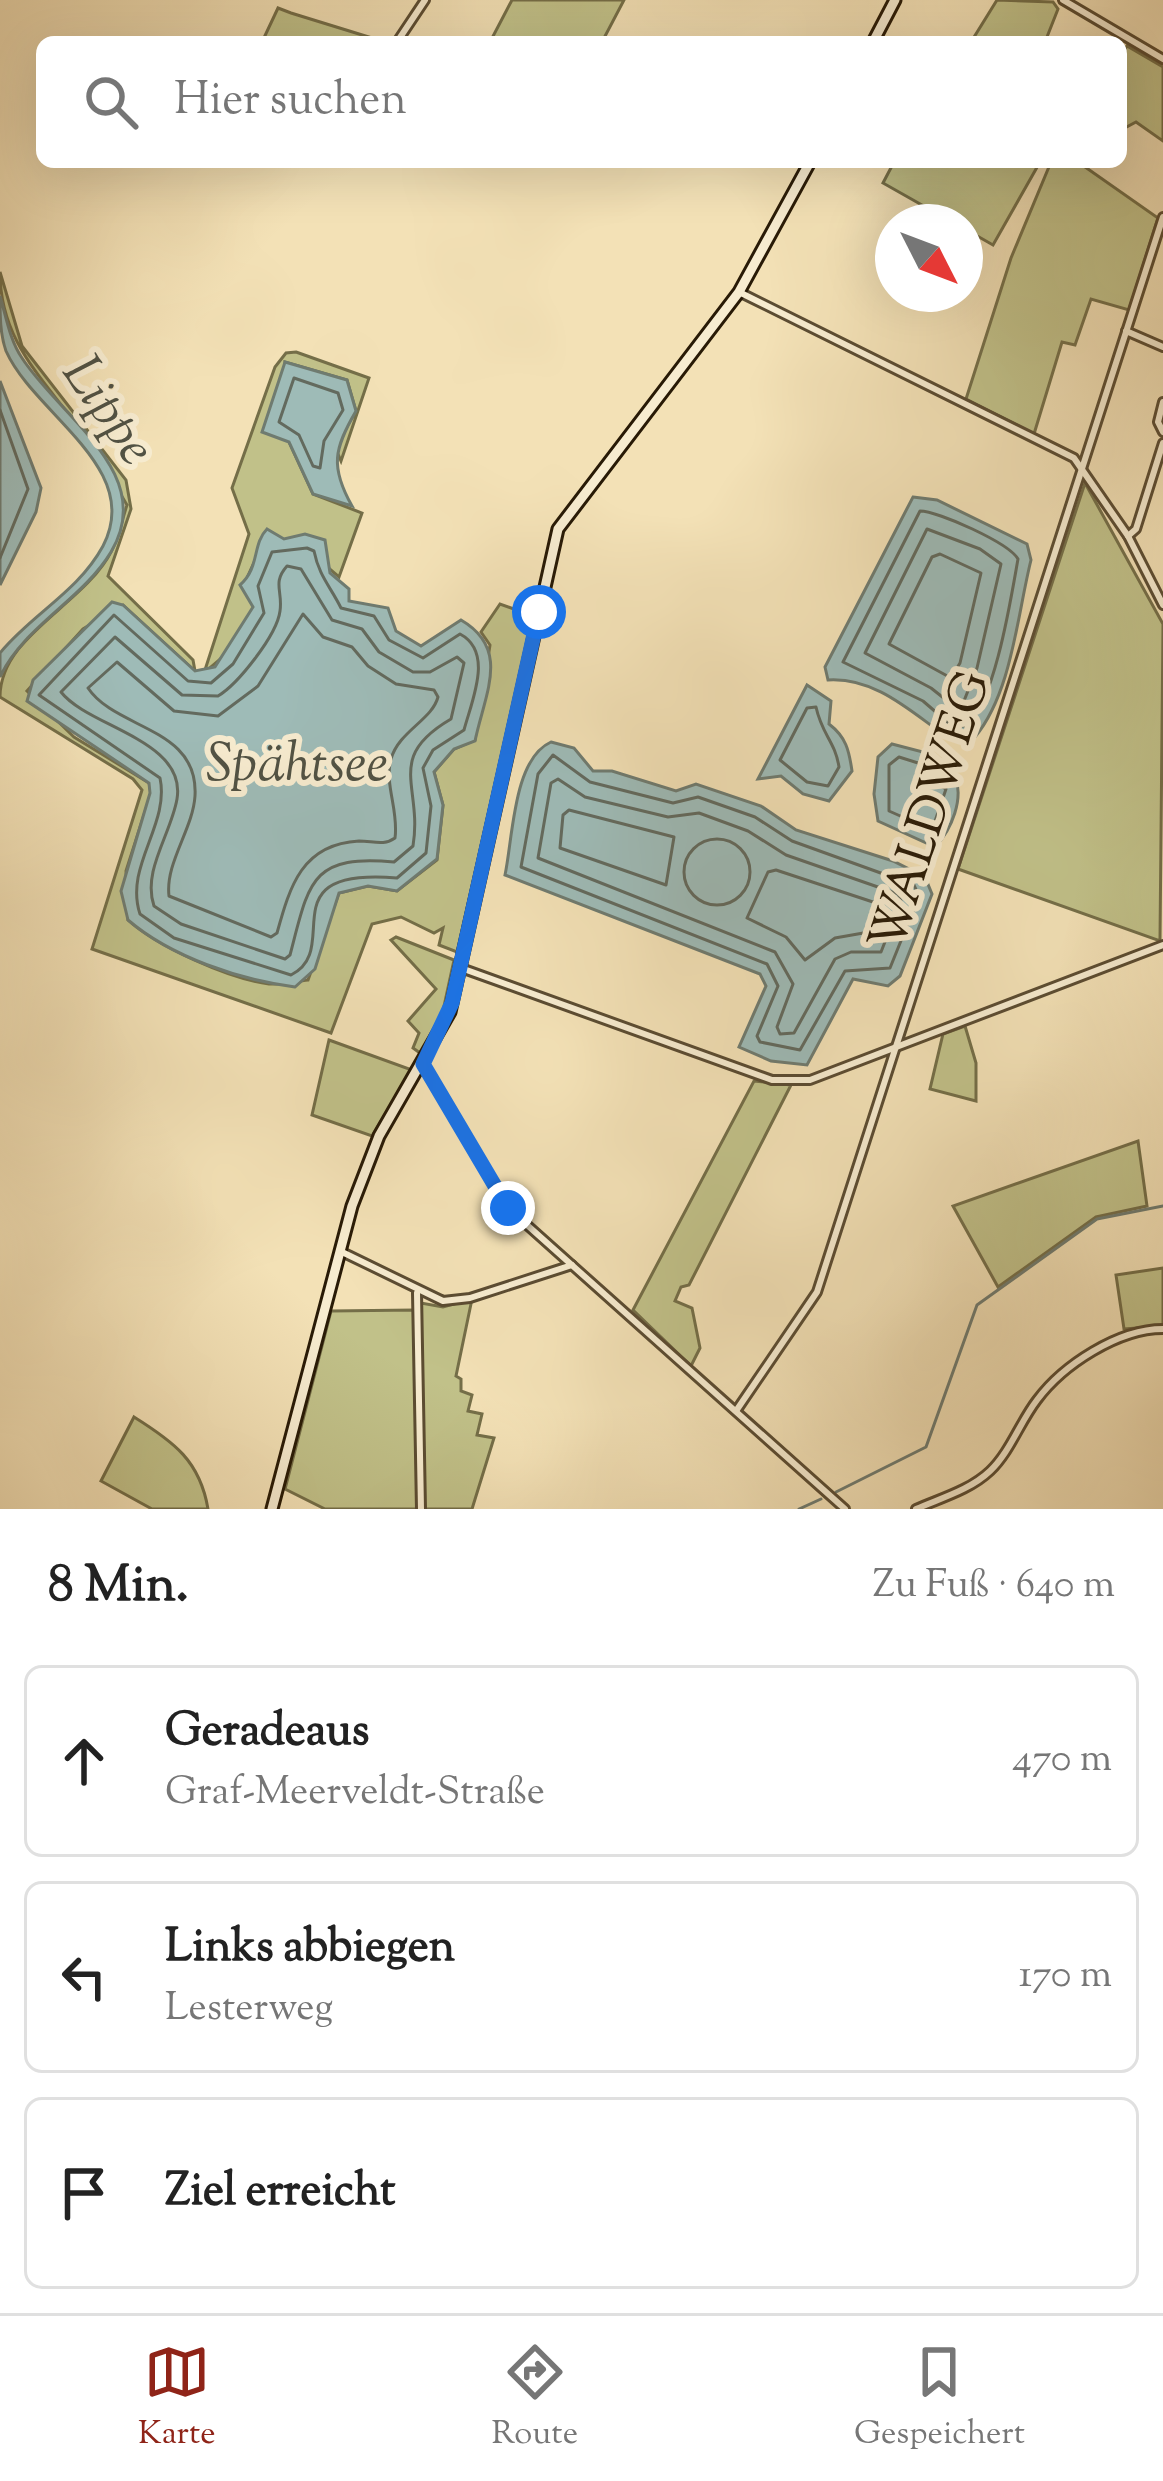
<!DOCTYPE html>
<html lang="de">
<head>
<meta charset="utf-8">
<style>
  body { margin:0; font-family:"Sorts Mill Goudy",serif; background:#f6f6f6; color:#222 }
  .compass { position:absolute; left:875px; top:204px; width:108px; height:108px; border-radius:50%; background:#fff; box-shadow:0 12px 48px #0002; rotate:132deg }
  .stop { position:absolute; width:36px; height:36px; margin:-27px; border:9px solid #1a73e8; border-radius:50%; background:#fff }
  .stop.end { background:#1a73e8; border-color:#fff; box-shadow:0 3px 12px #0008 }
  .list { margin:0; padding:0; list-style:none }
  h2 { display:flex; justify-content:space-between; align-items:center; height:156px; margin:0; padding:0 48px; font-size:51px }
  h2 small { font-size:39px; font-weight:400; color:#767676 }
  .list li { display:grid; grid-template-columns:78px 1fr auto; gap:36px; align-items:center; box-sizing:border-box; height:192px; margin:0 24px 24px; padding:0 24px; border:3px solid #e0e0e0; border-radius:18px }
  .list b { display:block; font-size:45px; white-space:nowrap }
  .list p { margin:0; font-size:39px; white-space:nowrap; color:#767676 }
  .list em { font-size:39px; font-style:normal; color:#767676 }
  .icon { flex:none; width:66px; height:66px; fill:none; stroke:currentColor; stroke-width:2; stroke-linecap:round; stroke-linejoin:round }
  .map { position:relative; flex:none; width:1163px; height:1509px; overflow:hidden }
  .search { position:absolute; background:#fff; box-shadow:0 12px 48px #0002; left:36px; right:36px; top:36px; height:132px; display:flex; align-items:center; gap:30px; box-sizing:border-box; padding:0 42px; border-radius:18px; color:#767676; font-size:45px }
  .sheet { height:804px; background:#fff }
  nav { display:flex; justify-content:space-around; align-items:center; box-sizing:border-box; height:168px; border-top:3px solid #e0e0e0; background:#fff; font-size:33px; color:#767676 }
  nav a { display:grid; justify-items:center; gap:6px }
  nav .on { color:#8f2418 }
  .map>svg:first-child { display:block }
</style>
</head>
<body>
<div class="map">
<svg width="1163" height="1509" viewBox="0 0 1163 1509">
  <rect width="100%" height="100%" fill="#f3e1b6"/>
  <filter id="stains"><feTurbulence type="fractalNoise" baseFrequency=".00167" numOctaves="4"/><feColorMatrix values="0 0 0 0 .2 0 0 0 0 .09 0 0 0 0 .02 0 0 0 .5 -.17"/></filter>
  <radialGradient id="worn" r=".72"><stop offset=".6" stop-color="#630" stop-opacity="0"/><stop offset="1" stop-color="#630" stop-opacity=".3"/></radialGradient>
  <!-- green -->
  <g fill="#c1c189" stroke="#746e48" stroke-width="3">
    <path d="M512,0H624L602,42H490Z"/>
    <path d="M997,0L1053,2L1058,9L1045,42H971Z"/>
    <path d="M278,8L291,13L385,42H262Z"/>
    <path d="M1127,46L1163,67V141L1136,122L1121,130V55Z"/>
    <path d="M894,162H1040L993,245L965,229V222H952L883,183Z"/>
    <path d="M1051,162H1078L1158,218L1129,310L1091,299L1075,345L1062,342L1034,434L966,399L1011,258Z"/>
    <path d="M0,272L22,346L126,480L131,509L108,576L193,660L195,671L123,605L83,629L27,691L74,737L149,783L151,793L126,871L128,920C158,947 229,979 269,984C281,985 296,981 308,980L339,893L368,886L397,891L437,860L443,805L434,772L454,749L475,740L490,645L481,632L500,604L533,616L457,952L439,945L443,928L434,933L401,917L372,924L331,1033L92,949L142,790L133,779L0,697C0,635 85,605 112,550C119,537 122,520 127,505C111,478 95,451 77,426C40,375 0,339 0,272Z"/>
    <path d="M296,352L369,378L341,461L335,447L356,411L347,380L285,362L289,442L313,494L362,513L339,577L296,540L261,547L246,580L254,607L224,656L204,673L249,534L232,488L275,367L286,353Z"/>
    <path d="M1085,483L1163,624L1160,941L958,869Z"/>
    <path d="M396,937L454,960L441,1020L420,1053L413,1048L419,1033L408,1021L436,989L391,940Z"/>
    <path d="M965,1026L976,1063V1101L930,1089L943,1034Z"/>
    <path d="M329,1040L412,1070L372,1136L312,1115Z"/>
    <path d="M754,1081L791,1085L689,1285L681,1287L675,1301L692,1308L700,1348L691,1366L633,1310Z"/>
    <path d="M1138,1141L1147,1206L1096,1217L998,1287L953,1206Z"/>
    <path d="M1163,1268V1326L1124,1329L1116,1275Z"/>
    <path d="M472,1299L456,1376L461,1379V1391L472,1395L468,1411L482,1414L477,1435L494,1438L472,1509H424L421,1303L443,1307Z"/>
    <path d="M414,1310L419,1509H325L285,1489L331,1311Z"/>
    <path d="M134,1417C174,1442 200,1461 208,1509H152L101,1481Z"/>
  </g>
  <!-- water -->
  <g fill="#9ebbb7" stroke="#6f7b70" stroke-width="3">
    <path d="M0,296C6,316 10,341 22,358C60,417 158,474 111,552C82,600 23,627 0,677V653C32,614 78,592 103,546C144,468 34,414 6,351C0,334 0,315 0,296Z"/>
    <path d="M285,362L347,380L356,411C334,449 330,467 352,506L313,494L289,442L262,432Z"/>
    <path d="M0,381L41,488L36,512L0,585Z"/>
    <path d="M913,497L937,500L1027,544L1031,560C1017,616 1012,692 975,737L950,739C913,714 877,677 828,680L825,667Z"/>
    <path d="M267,529L284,539L305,534L325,540L330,573L349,589V601L388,608L396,631L421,646L461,620C511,649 485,693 475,741L454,749L434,772L443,805L437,859L397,891L368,886L339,893L315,969L295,987C240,980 171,957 128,920L121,891L150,793L149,783L27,701L33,680L112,602L123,605L195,671L215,667L253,607L240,585C260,568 252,544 267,529Z"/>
    <path d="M807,685L831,701L829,724C846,737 849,750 852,771L829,801L803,794L781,776L758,779Z"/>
    <path d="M551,742L574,748L593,771H612L676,791L696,784L761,806L796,830L893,861L925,877L932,894L900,976L888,986L853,979L807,1065L771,1061L739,1047L766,986L760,974L505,875C513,838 513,759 551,742Z"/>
    <path d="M892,744L923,752L935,771L955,775C964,799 952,829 935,847L878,821L874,794L878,757Z"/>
  </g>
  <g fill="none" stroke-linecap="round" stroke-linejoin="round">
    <!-- shore -->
    <g stroke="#636a5e" stroke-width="3">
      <path d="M294,378L338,393L343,410L324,441L320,468L313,466L299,435L279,422Z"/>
      <path d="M0,410L28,489L0,558"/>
      <path d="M920,511C938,511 1009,543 1018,559C1011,598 995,701 967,726H952L923,701L843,662Z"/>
      <path d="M927,529L980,549L1001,564L977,668L960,711L931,688L865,653Z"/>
      <path d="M307,548L314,551C319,576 330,586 341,608L374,616L389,640L423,658L460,634C494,652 472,700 464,730L433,750L423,768L431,806L426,853L397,878C266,867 344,949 291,975L174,938L140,914C124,866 170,825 160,778L39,695L114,615L188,681L211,683L233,664L264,613L258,586L272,552Z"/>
      <path d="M940,554L981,573L960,663L951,678L889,644L932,557Z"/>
      <path d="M287,566L301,569L332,620L362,629L379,652L413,672H430L457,657L464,663L451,719C384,758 423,786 413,846L394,862C310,854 309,883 290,955L285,959L181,924L154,906C142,871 171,834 177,799C187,740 88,727 61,692L115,637L182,695L218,696C238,684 277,635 280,611C283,591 272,583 287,566Z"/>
      <path d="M303,614L323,637L352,647L368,666L396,684L434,690L438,697C432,720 399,731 391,759C384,784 399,811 395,838C384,846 373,841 359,841C302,844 290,886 277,933L271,937L169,896C165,863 193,829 195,796C199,727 116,730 88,688L117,662L174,711L218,716L258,686Z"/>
      <path d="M816,707C822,735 835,741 839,767L828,786L807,782L780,760L807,708Z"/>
      <path d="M553,755L590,782L673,803L698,797L755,817L792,841L914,885L919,896L890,968L845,971L800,1050L760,1042L757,1036L778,986L767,964L521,867L538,774Z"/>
      <path d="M899,757L918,763L928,780L946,789L932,830L889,811V765Z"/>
      <path d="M558,779L585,797L668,817L699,813L748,831L786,855L898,894L901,901L881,952H851L835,959L794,1033L780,1034L777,1027L793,984L775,952L538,858L551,783Z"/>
      <path d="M569,810L674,837L666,885L560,848L563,815Z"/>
      <circle cx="717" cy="872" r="33"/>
      <path d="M776,870L876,903L869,932L835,938L805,960L786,937L747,918L768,872Z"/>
    </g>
    <!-- stream -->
    <g stroke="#6f7b70" stroke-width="3">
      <path d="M836,1492L926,1447L977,1305L1097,1219L1163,1206"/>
      <path d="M799,1509L821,1499"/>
    </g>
    <defs>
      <g id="street">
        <path d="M1063,0L1163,59"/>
        <path d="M397,42L425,0"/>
        <path d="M739,292L1074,458L1128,536L1163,605"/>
        <path d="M1126,331L1163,347"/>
        <path d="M1163,402L1158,422L1163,432"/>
        <path d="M1128,536L1136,529L1163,443"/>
        <path d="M461,968L772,1080H810L1163,945"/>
        <path d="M423,1064L508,1208L845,1509"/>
        <path d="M342,1252L443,1301L470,1298L572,1265"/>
        <path d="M417,1293L421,1509"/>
        <path d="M736,1411L817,1292L1163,217"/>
        <path d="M916,1509C941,1498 970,1490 990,1471C1010,1452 1020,1422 1037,1400C1063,1365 1118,1329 1163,1329"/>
      </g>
      <g id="secondary">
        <path d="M873,42L895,0"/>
        <path d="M272,1509L352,1206L379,1136L450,1012L558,529L739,292L810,162"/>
      </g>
    </defs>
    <!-- street casing -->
    <use href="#street" stroke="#5b4c32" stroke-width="12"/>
    <!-- secondary casing -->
    <use href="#secondary" stroke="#281a06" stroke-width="15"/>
    <!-- street -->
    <use href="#street" stroke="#f7ecd0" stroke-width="6"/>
    <!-- secondary -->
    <use href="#secondary" stroke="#f7ecd0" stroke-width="9"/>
  </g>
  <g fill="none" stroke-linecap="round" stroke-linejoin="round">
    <!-- route -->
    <path stroke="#1a73e8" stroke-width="15" d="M508,1208L423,1064L452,1003L539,612"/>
  </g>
  <g text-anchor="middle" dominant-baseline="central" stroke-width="12" stroke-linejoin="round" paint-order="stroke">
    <!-- street labels -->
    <g font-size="51" fill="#281a06" stroke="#f7ecd0">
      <text transform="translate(933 812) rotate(-72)">WALDWEG</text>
    </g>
    <!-- water labels -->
    <g font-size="54" font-style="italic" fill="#515244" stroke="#f7ecd0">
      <text transform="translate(106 412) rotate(55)">Lippe</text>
      <text x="297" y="767">Spähtsee</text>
    </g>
  </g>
  <rect width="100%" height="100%" filter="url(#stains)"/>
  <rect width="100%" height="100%" fill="url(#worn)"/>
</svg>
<svg class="compass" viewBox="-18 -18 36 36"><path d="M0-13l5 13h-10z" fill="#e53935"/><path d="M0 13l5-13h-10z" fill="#767676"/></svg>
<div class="stop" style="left:539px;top:612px"></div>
<div class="stop end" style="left:508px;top:1208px"></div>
<div class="search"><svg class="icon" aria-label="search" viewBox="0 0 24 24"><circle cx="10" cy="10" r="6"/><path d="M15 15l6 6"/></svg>Hier suchen</div>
</div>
<section class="sheet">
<h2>8 Min.<small>Zu Fuß · 640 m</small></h2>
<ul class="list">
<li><svg class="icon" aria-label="ahead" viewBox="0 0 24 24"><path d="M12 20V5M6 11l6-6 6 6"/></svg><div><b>Geradeaus</b><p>Graf-Meerveldt-Straße</p></div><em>470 m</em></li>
<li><svg class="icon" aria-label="left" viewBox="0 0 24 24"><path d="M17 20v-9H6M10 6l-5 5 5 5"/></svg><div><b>Links abbiegen</b><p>Lesterweg</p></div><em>170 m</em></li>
<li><svg class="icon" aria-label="arrive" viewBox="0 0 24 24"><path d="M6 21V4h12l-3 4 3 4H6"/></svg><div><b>Ziel erreicht</b></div></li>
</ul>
</section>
<nav>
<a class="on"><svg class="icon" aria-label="map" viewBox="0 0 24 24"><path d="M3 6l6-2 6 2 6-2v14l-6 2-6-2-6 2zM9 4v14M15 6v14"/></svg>Karte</a>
<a><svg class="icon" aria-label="directions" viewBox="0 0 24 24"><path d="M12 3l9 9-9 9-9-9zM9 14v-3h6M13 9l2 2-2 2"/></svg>Route</a>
<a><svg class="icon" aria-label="saved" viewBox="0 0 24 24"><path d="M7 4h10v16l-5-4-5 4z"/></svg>Gespeichert</a>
</nav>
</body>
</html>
